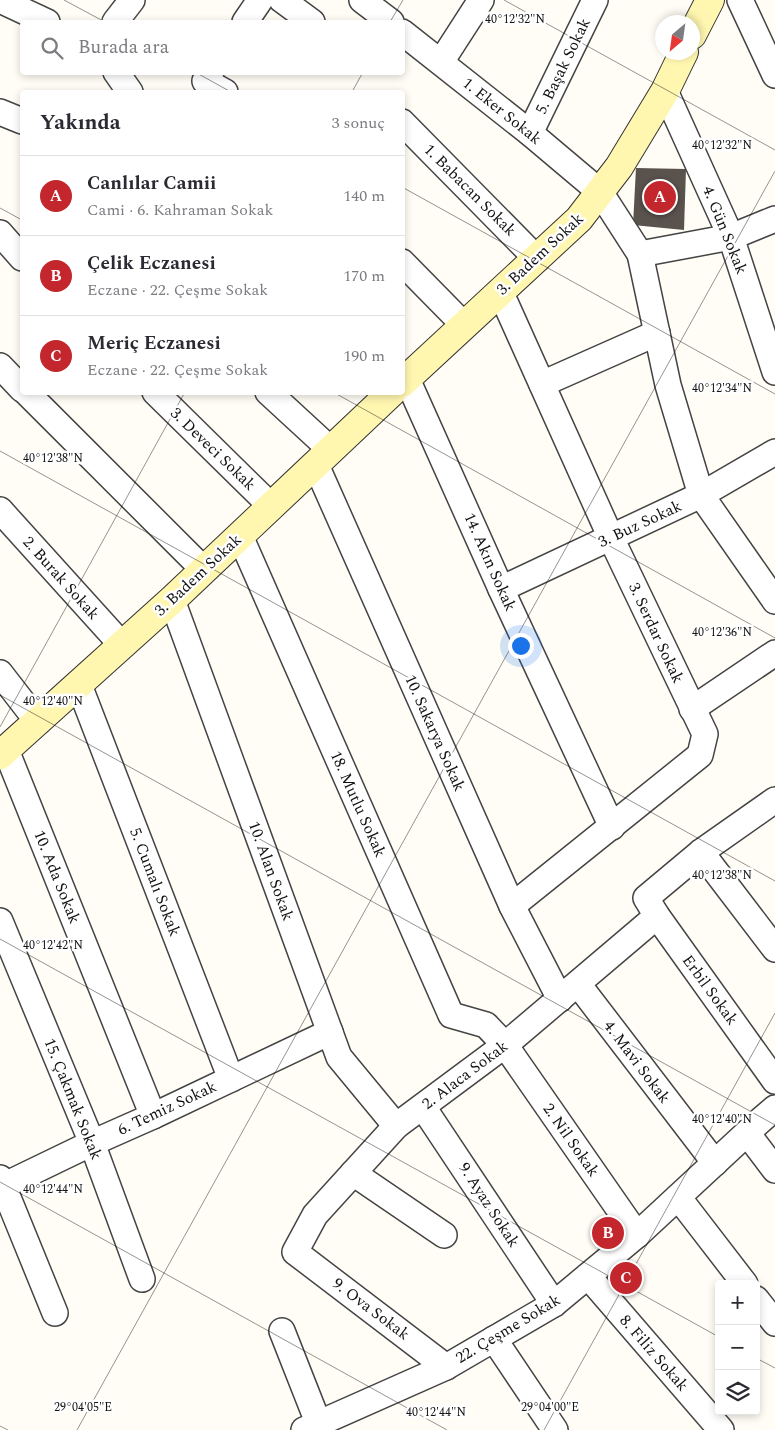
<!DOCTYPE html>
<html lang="tr">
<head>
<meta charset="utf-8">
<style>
  body { margin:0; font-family:Spectral,serif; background:#f2f2f3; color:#2b2b33 }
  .controls { position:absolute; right:15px; bottom:15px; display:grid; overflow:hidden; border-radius:5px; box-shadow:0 2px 8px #0003 }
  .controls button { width:45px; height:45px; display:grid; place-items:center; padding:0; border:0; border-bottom:1px solid #e1e1e2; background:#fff; color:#2b2b33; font:25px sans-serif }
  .compass { position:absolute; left:655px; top:15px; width:45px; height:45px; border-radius:50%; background:#fff; box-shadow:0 2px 8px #0003; rotate:209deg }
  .you { position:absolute; left:520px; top:645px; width:18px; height:18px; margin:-12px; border:4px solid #fff; border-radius:50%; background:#1a73e8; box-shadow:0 0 0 8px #1a73e833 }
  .badge { display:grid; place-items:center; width:32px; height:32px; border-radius:50%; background:#c4262e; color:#fff; font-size:16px; font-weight:700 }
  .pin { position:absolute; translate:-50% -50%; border:2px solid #fff; box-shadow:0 1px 5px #0006 }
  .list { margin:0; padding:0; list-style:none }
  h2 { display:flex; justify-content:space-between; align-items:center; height:65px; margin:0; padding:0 20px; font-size:21px }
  h2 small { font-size:16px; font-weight:400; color:#7c7c81 }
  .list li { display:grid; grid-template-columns:32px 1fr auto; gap:15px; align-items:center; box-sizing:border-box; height:80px; padding:0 20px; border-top:1px solid #e1e1e2 }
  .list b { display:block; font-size:19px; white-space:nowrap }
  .list p { margin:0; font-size:16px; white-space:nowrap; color:#7c7c81 }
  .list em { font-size:16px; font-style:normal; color:#7c7c81 }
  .icon { flex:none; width:28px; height:28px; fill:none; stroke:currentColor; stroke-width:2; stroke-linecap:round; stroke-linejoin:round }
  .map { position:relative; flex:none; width:775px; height:1430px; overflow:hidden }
  .search { position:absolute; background:#fff; box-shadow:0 2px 8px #0003; left:20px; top:20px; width:385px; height:55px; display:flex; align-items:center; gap:12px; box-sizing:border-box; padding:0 18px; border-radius:5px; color:#7c7c81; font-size:19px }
  .panel { position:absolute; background:#fff; box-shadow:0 2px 8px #0003; left:20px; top:90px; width:385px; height:305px; border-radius:5px }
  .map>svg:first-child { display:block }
</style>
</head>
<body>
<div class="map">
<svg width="775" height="1430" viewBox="0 0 775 1430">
  <rect width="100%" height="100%" fill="#fffdf5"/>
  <!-- building -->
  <path fill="#5a524d" d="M636,168L686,169L684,230L633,225Z"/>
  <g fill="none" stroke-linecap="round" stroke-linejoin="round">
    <defs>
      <g id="street">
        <path d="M0,0L47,22"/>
        <path d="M282,0L312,22"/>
        <path d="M362,0L391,22"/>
        <path d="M740,0L775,75"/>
        <path d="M115,22L132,0"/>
        <path d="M245,22L260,0"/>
        <path d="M402,32L530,133L600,192L640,254L668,385L701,495L775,601"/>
        <path d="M441,62L481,0"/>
        <path d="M116,72L130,92"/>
        <path d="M211,72L205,81L225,92"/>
        <path d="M665,91L731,237L775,372"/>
        <path d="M0,112L22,121"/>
        <path d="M402,122L537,259"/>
        <path d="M530,133L595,0"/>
        <path d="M0,233L22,258"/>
        <path d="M640,254L731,237L775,219"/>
        <path d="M402,262L464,325"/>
        <path d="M500,291L611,538L705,734L700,755L512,906"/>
        <path d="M0,366L22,389"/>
        <path d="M402,375L407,379L501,589L612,827"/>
        <path d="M542,384L657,333"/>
        <path d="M26,392L204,570"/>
        <path d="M155,392L271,506"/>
        <path d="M268,392L331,450"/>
        <path d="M316,465L512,906L560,999"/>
        <path d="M0,510L122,645"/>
        <path d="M240,536L451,1015L486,1025L505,1045L637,1235"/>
        <path d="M501,589L701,495L775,452"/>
        <path d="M172,600L339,1057L396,1126"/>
        <path d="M0,673L38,722"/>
        <path d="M79,685L231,1079"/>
        <path d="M692,709L775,653"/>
        <path d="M6,750L153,1116"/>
        <path d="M775,800L701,852L646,898L657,916L775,1081"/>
        <path d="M701,852L775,949"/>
        <path d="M0,921L92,1143L142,1279"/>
        <path d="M578,984L715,1163"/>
        <path d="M423,1107L554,1304"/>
        <path d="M747,1133L775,1170"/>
        <path d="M353,1173L444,1235"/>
        <path d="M0,1178L55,1313"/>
        <path d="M3,1186L92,1143L153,1116L330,1032"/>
        <path d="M678,1197L745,1284"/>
        <path d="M588,1276L721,1430"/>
        <path d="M756,1299L775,1323"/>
        <path d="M282,1331L321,1430"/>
        <path d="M494,1339L555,1430"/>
        <path d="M446,1367L295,1252L315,1215L396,1126L505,1045L657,916"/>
        <path d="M304,1430L446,1367L554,1304L637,1235L761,1120L775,1108"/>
      </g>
      <g id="secondary">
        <path d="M692,35L710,0"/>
        <path d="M402,383L579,219L619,167L665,91L684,52"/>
        <path d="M0,755L172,600L392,392"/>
      </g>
    </defs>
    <!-- street casing -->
    <use href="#street" stroke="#444" stroke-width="28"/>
    <!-- secondary casing -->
    <use href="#secondary" stroke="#333" stroke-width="30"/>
    <!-- street -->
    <use href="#street" stroke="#fff" stroke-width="25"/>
    <!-- secondary -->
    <use href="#secondary" stroke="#fff6b0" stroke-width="28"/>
  </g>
  <!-- ticks -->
  <path fill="none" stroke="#111" stroke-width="1" stroke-opacity="0.45" d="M64,0L105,22M504,0L775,150M390,22L403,0M195,72L231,92M352,92L363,72M402,187L775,394M0,208L22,220M333,392L775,638M0,451L775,881M0,695L775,1125M0,727L185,392M0,939L719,1337M0,1182L447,1430M756,1358L775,1368M0,1426L8,1430M77,1430L775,171M544,1430L775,1013"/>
  <g text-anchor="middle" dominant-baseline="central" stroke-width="5" stroke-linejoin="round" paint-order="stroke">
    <!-- street labels -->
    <g font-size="16" fill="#111" stroke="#fff">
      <text transform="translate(563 66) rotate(-64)">5. Başak Sokak</text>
      <text transform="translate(502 111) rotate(39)">1. Eker Sokak</text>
      <text transform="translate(470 190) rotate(45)">1. Babacan Sokak</text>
      <text transform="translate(725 230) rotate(68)">4. Gün Sokak</text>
      <text transform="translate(540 254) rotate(-43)">3. Badem Sokak</text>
      <text transform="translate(213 449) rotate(44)">3. Deveci Sokak</text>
      <text transform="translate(640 524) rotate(-25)">3. Buz Sokak</text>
      <text transform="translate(490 562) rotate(66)">14. Akın Sokak</text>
      <text transform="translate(198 575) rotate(-43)">3. Badem Sokak</text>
      <text transform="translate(61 578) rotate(48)">2. Burak Sokak</text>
      <text transform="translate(656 633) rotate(65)">3. Serdar Sokak</text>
      <text transform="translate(435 733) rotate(66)">10. Sakarya Sokak</text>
      <text transform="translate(358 804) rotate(66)">18. Mutlu Sokak</text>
      <text transform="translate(271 871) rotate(70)">10. Alan Sokak</text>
      <text transform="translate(57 877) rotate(68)">10. Ada Sokak</text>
      <text transform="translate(155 882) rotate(69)">5. Cumalı Sokak</text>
      <text transform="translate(710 990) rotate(54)">Erbil Sokak</text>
      <text transform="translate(637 1062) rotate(53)">4. Mavi Sokak</text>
      <text transform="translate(465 1075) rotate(-37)">2. Alaca Sokak</text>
      <text transform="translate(73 1099) rotate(68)">15. Çakmak Sokak</text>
      <text transform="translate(167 1108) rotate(-25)">6. Temiz Sokak</text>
      <text transform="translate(571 1140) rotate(55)">2. Nil Sokak</text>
      <text transform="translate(489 1205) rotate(57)">9. Ayaz Sokak</text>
      <text transform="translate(371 1309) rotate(37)">9. Ova Sokak</text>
      <text transform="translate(508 1329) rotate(-31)">22. Çeşme Sokak</text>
      <text transform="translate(654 1353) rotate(49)">8. Filiz Sokak</text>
    </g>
  </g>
  <g font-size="12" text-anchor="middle" fill="#111" stroke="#fff" stroke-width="5" stroke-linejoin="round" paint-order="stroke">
    <text x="515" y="23">40°12'32"N</text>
    <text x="722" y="149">40°12'32"N</text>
    <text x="722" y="392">40°12'34"N</text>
    <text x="53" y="462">40°12'38"N</text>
    <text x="722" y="636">40°12'36"N</text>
    <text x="53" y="705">40°12'40"N</text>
    <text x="722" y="879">40°12'38"N</text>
    <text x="53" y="949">40°12'42"N</text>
    <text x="722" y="1123">40°12'40"N</text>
    <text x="53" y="1193">40°12'44"N</text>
    <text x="83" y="1411">29°04'05"E</text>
    <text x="550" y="1411">29°04'00"E</text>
    <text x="436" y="1416">40°12'44"N</text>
  </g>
</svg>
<div class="controls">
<button>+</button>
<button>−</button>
<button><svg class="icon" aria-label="layers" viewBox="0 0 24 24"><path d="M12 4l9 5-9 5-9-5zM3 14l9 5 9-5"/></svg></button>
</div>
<svg class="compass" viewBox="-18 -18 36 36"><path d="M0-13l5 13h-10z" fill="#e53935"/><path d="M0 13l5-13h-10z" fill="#7c7c81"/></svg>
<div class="you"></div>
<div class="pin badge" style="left:660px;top:197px">A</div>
<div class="pin badge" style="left:608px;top:1233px">B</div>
<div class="pin badge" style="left:626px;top:1278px">C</div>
<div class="search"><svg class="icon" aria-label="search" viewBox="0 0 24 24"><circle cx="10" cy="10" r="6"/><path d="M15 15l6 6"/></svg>Burada ara</div>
<section class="panel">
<h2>Yakında<small>3 sonuç</small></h2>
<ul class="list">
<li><span class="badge">A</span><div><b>Canlılar Camii</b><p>Cami · 6. Kahraman Sokak</p></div><em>140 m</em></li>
<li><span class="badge">B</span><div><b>Çelik Eczanesi</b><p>Eczane · 22. Çeşme Sokak</p></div><em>170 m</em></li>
<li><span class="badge">C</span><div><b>Meriç Eczanesi</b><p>Eczane · 22. Çeşme Sokak</p></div><em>190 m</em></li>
</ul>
</section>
</div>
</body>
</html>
